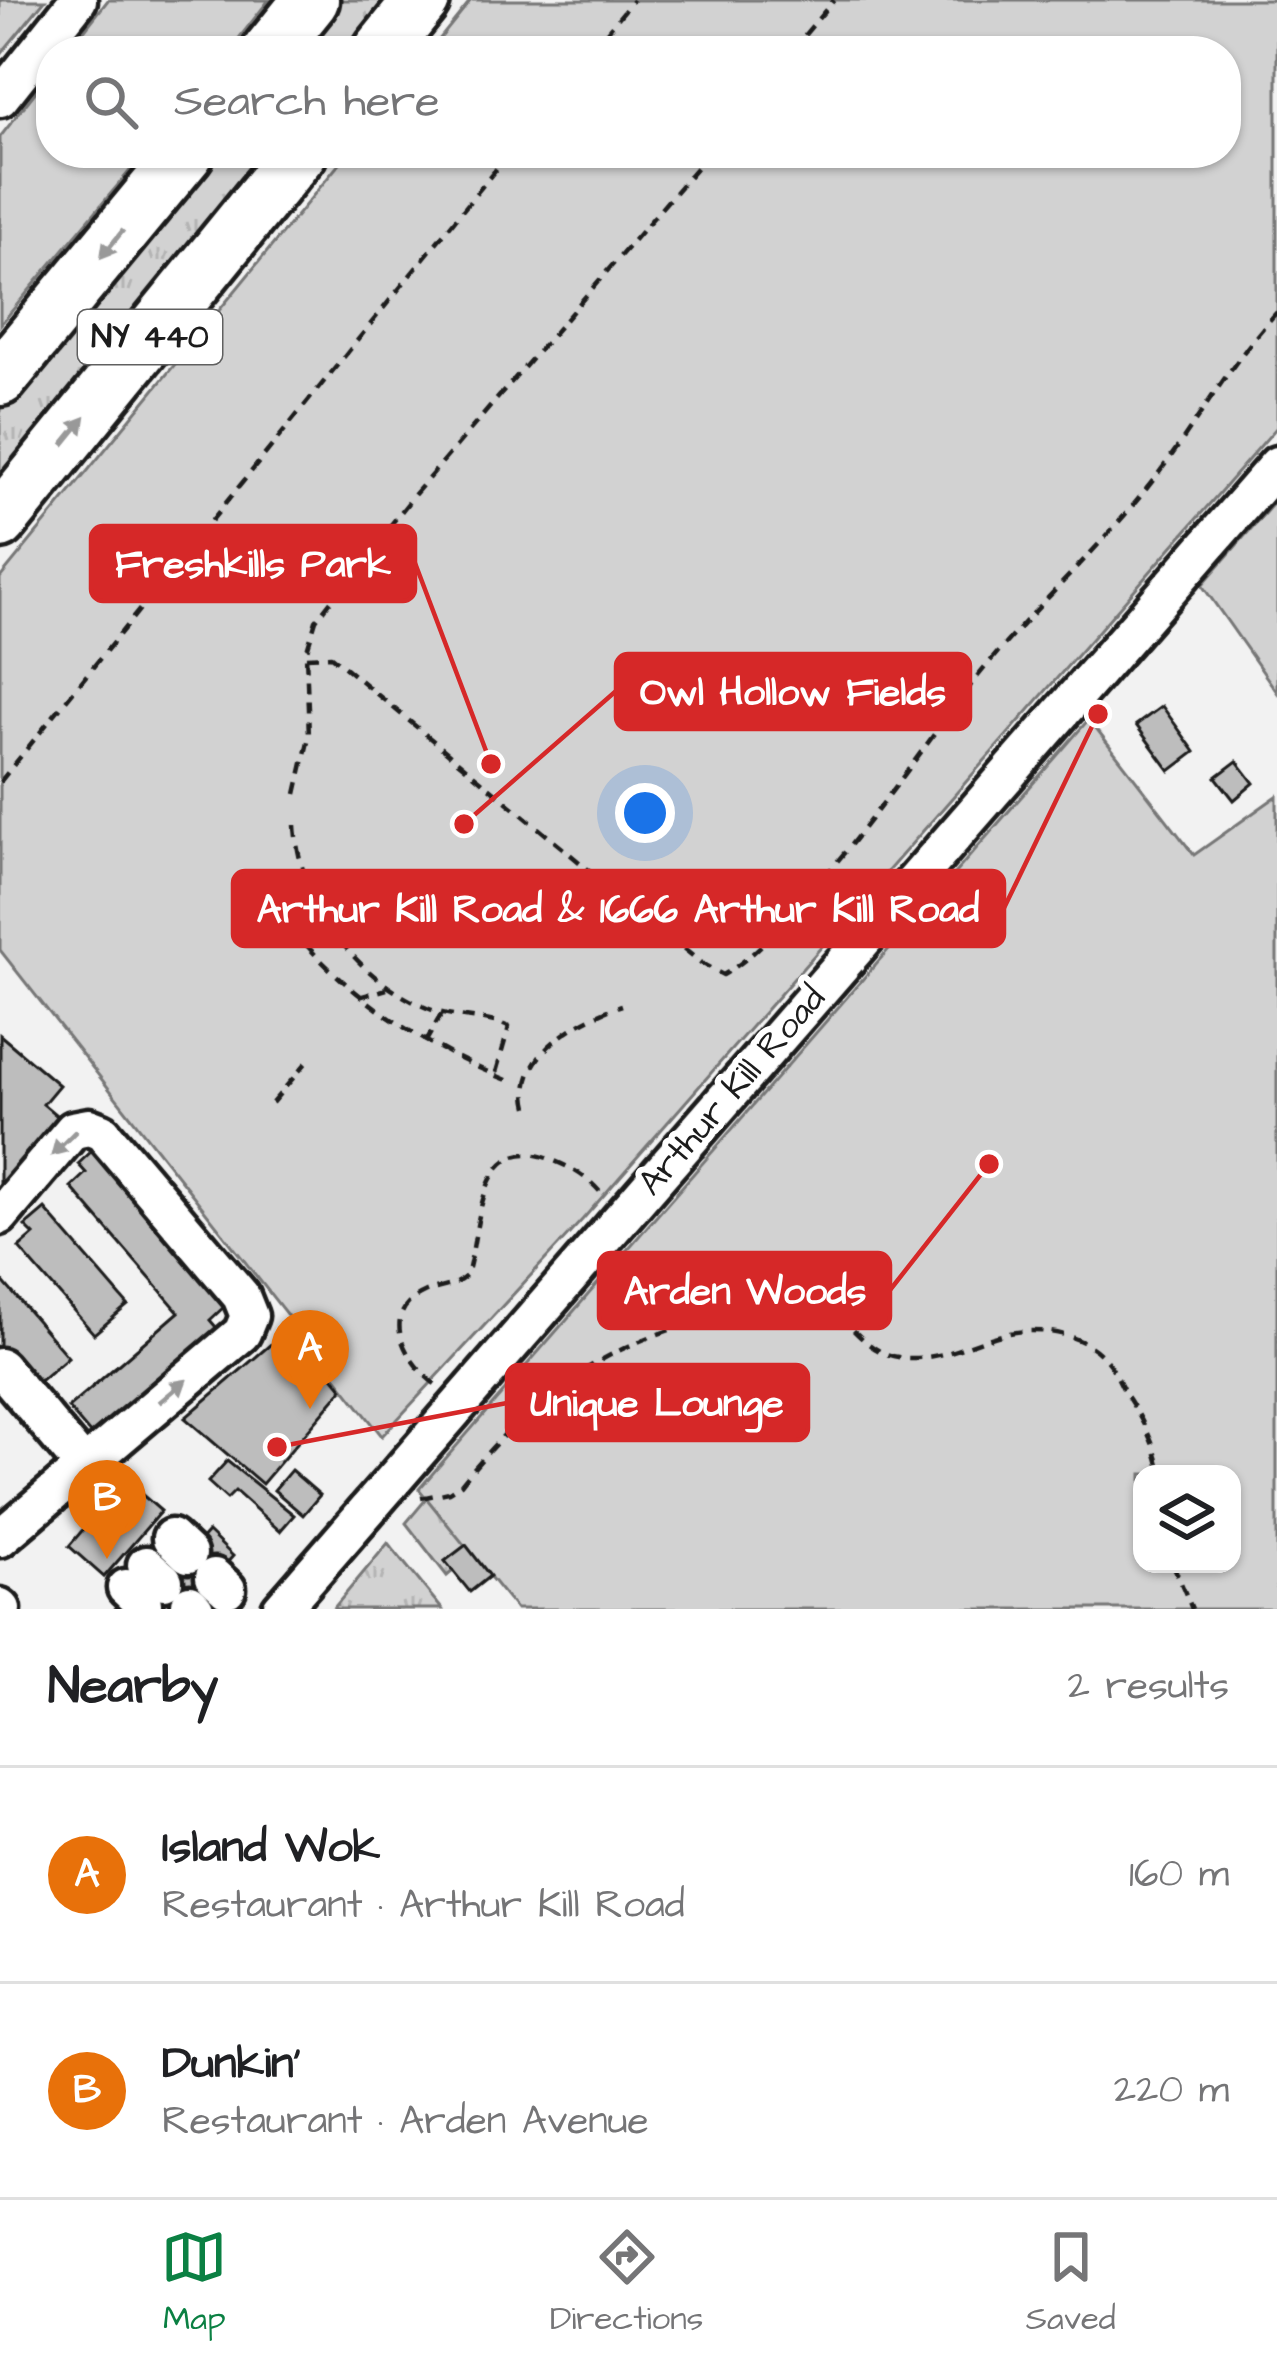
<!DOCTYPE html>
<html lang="en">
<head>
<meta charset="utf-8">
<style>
  body { margin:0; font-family:"Architects Daughter",sans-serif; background:#f6f6f6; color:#202124 }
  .controls { position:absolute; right:36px; bottom:36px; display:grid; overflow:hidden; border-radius:24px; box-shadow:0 3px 9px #0004 }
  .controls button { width:108px; height:108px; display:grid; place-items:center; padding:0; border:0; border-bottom:3px solid #e0e0e0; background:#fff; color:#202124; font:60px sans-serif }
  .you { position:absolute; left:645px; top:813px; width:42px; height:42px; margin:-30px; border:9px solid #fff; border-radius:50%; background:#1a73e8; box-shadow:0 0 0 18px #1a73e833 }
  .badge { display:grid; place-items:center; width:78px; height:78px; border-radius:50%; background:#0b8043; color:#fff; font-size:39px; font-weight:700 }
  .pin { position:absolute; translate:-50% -99px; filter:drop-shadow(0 3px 6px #0008) }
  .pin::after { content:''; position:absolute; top:63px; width:42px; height:36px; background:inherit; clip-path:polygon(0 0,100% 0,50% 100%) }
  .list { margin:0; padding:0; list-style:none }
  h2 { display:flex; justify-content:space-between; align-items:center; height:156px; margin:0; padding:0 48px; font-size:51px }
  h2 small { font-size:39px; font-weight:400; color:#757577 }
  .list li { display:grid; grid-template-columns:78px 1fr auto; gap:36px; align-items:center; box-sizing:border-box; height:216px; padding:0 48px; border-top:3px solid #e0e0e0 }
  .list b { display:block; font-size:45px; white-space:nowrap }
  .list p { margin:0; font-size:39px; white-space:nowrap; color:#757577 }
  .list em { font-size:39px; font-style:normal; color:#757577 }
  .icon { flex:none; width:66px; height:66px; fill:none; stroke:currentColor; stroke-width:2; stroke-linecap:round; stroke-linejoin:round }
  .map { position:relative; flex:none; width:1277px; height:1609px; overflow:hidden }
  .search { position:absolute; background:#fff; box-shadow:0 3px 9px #0004; left:36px; right:36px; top:36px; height:132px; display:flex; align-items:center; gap:30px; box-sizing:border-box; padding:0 42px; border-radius:48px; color:#757577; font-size:45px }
  .sheet { height:588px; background:#fff }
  nav { display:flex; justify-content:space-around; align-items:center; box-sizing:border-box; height:168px; border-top:3px solid #e0e0e0; background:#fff; font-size:33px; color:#757577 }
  nav a { display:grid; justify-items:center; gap:6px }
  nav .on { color:#0b8043 }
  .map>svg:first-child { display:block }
</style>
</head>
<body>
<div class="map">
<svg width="1277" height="1609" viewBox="0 0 1277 1609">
  <defs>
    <pattern id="grass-tufts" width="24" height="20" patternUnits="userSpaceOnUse" patternTransform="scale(3)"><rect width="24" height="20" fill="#d2d2d2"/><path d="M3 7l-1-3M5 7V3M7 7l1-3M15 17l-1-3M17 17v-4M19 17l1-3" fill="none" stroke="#b4b4b4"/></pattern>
  </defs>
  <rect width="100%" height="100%" fill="#f2f2f2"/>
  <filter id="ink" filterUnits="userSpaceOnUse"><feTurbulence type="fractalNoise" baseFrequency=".00833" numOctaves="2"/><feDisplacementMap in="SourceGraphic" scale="24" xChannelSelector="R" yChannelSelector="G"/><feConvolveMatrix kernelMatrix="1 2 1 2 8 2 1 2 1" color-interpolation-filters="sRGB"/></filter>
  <g filter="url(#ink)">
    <!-- grass -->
    <g fill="url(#grass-tufts)" stroke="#777" stroke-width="3">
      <path d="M326,0H394L352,51H285Z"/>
      <path d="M203,153H269L0,485V402Z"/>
      <path d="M427,1498L466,1545L445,1561L453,1571L447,1576L406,1523Z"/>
      <path d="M388,1543L442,1609H333Z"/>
    </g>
    <!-- green -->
    <g fill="#d2d2d2" stroke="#777" stroke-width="3" fill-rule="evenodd">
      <path d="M0,0H45L0,55Z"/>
      <path d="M108,0H269L229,51H68Z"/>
      <path d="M471,0H1277V427L583,1219L382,1436L0,950V578L348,153H1226V51H430Z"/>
      <path d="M51,72V153H145L0,325V137Z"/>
      <path d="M1277,499V692L1202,585Z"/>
      <path d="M1089,719L1194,855L1277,796V1609H516L419,1489ZM1142,1474H1232V1564H1142Z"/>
    </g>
    <!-- building -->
    <g fill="#bdbdbd" stroke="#1c1c1c" stroke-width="3">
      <path d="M1162,706L1195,752L1170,771L1136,725Z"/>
      <path d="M1237,761L1254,783L1234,800L1216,777Z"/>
      <path d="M0,1035L59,1085L43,1104L62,1120L0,1193Z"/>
      <path d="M92,1151L225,1306L210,1320L222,1334L97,1442L68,1408L179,1312L71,1187L86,1173L78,1164Z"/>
      <path d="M45,1209L128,1305L94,1334L19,1248L34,1235L25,1226Z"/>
      <path d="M0,1278L68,1357L34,1386L0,1347Z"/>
      <path d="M292,1326L343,1389L262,1484L185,1418Z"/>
      <path d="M227,1461L294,1515L280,1531L235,1491L227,1499L208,1482Z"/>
      <path d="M291,1470L320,1495L303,1515L274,1490Z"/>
      <path d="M125,1480L161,1511L104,1577L69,1546Z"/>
      <path d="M208,1532L233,1556L186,1609H139Z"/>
      <path d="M466,1545L490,1576L470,1592L445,1561Z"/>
    </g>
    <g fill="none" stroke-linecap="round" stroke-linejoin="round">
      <defs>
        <g id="minor">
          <path d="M0,98L78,0"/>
          <path d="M0,1216L73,1130L89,1127L102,1132L241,1296L249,1316L242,1333L0,1538"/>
          <path d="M0,1367L83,1465"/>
          <path d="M171,1538L188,1554"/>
          <path d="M146,1565L164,1581"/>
          <path d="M214,1577L227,1589"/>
          <path d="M126,1588L143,1604"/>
          <path d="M190,1604L195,1609"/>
          <path d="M0,1607L2,1609"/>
          <path d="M281,1609L1277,465"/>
        </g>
        <g id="highway">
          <path d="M270,51L311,0"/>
          <path d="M381,51L422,0"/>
          <path d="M0,378L186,153"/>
          <path d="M0,521L299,153"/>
        </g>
      </defs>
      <!-- minor casing -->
      <use href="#minor" stroke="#1c1c1c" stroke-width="45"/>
      <!-- highway casing -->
      <use href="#highway" stroke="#1c1c1c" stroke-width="63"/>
      <!-- path -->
      <g stroke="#1c1c1c" stroke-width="4.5" stroke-dasharray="12 9" stroke-linecap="butt">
        <path d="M591,51L633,0"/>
        <path d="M791,51L834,0"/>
        <path d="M306,657L331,656L701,963L723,975C752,958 775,932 797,908C861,838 914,760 971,685C1025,615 1093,557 1147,488C1193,431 1227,366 1277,312"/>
        <path d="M0,782L509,153"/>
        <path d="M296,794L309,737L306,653L316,620L415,494L709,153"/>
        <path d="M295,825C299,903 355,978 427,1008C453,1019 485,1016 509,1027L495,1076"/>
        <path d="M267,897C331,985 411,1042 512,1082"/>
        <path d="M292,930L306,924L327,925"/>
        <path d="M359,997L387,989"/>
        <path d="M425,1043L442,1013"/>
        <path d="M272,1103L306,1063"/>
        <path d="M528,1107C514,1054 581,1019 622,1005"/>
        <path d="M435,1384C407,1363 377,1314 424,1293C439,1286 454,1288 467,1275C480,1233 477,1133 547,1158C568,1166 586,1175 601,1193"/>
        <path d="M421,1498L449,1492L461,1484C534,1392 614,1337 730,1314C757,1308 782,1295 810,1301C851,1310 858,1357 909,1358C945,1359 972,1342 1005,1334C1039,1326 1084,1333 1106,1360C1116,1371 1121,1387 1129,1399C1144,1423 1156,1446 1161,1474"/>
        <path d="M1173,1564L1192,1609"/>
      </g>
      <!-- minor -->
      <use href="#minor" stroke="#fff" stroke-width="36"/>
      <!-- highway -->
      <use href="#highway" stroke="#fff" stroke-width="54"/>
    </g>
    <!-- one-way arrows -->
    <defs><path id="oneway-solid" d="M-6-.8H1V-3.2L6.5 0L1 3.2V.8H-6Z" transform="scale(3)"/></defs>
    <g fill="#999">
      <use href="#oneway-solid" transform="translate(112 244) rotate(129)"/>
      <use href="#oneway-solid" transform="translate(74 431) rotate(-51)"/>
      <use href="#oneway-solid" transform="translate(64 1143) rotate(135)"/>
      <use href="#oneway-solid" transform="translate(173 1391) rotate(-40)"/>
    </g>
  </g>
  <g text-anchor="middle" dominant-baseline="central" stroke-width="12" stroke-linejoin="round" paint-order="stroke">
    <!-- shield labels -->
    <rect fill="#fff" stroke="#606060" stroke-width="3" x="78" y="310" width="144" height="54" rx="9"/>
    <g font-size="33" font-weight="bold" fill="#1c1c1c">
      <text x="150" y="337">NY 440</text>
    </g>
    <!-- street labels -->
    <g font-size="36" fill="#1c1c1c" stroke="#fff">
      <text transform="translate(732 1091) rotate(-49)">Arthur Kill Road</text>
    </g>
  </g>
  <!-- callouts -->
  <path fill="none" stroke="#d62828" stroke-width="4.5" d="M491 764L415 563M464 824L616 691M1098 714L1004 908M989 1164L890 1290M277 1447L507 1403"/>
  <g fill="#d62828" stroke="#fff" stroke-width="4.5">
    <circle cx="491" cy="764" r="12"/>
    <circle cx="464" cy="824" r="12"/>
    <circle cx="1098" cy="714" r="12"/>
    <circle cx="989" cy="1164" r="12"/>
    <circle cx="277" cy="1447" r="12"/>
  </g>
  <g fill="#d62828" stroke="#d62828" stroke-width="4.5">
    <rect x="91" y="526" width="324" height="75" rx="12"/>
    <rect x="616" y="654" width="354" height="75" rx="12"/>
    <rect x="233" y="871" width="771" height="75" rx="12"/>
    <rect x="599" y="1253" width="291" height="75" rx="12"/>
    <rect x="507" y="1365" width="301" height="75" rx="12"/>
  </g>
  <g font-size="39" text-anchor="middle" font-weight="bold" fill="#fff">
    <text x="253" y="577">Freshkills Park</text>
    <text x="793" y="705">Owl Hollow Fields</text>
    <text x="618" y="922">Arthur Kill Road &amp; 1666 Arthur Kill Road</text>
    <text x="745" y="1304">Arden Woods</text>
    <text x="657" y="1416">Unique Lounge</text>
  </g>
</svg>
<div class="controls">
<button><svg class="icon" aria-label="layers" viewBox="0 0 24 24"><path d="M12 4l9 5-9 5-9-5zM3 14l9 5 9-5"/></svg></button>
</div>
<div class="you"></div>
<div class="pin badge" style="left:310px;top:1409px;background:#e8710a">A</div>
<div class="pin badge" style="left:107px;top:1559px;background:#e8710a">B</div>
<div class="search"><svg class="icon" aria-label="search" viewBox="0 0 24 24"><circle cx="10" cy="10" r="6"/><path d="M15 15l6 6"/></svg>Search here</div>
</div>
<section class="sheet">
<h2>Nearby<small>2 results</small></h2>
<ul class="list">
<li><span class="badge" style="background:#e8710a">A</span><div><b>Island Wok</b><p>Restaurant · Arthur Kill Road</p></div><em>160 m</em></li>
<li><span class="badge" style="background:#e8710a">B</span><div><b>Dunkin'</b><p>Restaurant · Arden Avenue</p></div><em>220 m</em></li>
</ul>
</section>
<nav>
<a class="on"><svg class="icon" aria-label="map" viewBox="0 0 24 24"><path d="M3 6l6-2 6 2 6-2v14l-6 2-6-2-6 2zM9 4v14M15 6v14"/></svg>Map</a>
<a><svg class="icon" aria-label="directions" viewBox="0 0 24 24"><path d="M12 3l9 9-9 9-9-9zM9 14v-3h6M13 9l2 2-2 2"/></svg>Directions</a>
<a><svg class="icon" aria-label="saved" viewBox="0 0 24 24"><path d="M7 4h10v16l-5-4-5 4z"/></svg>Saved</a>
</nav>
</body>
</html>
